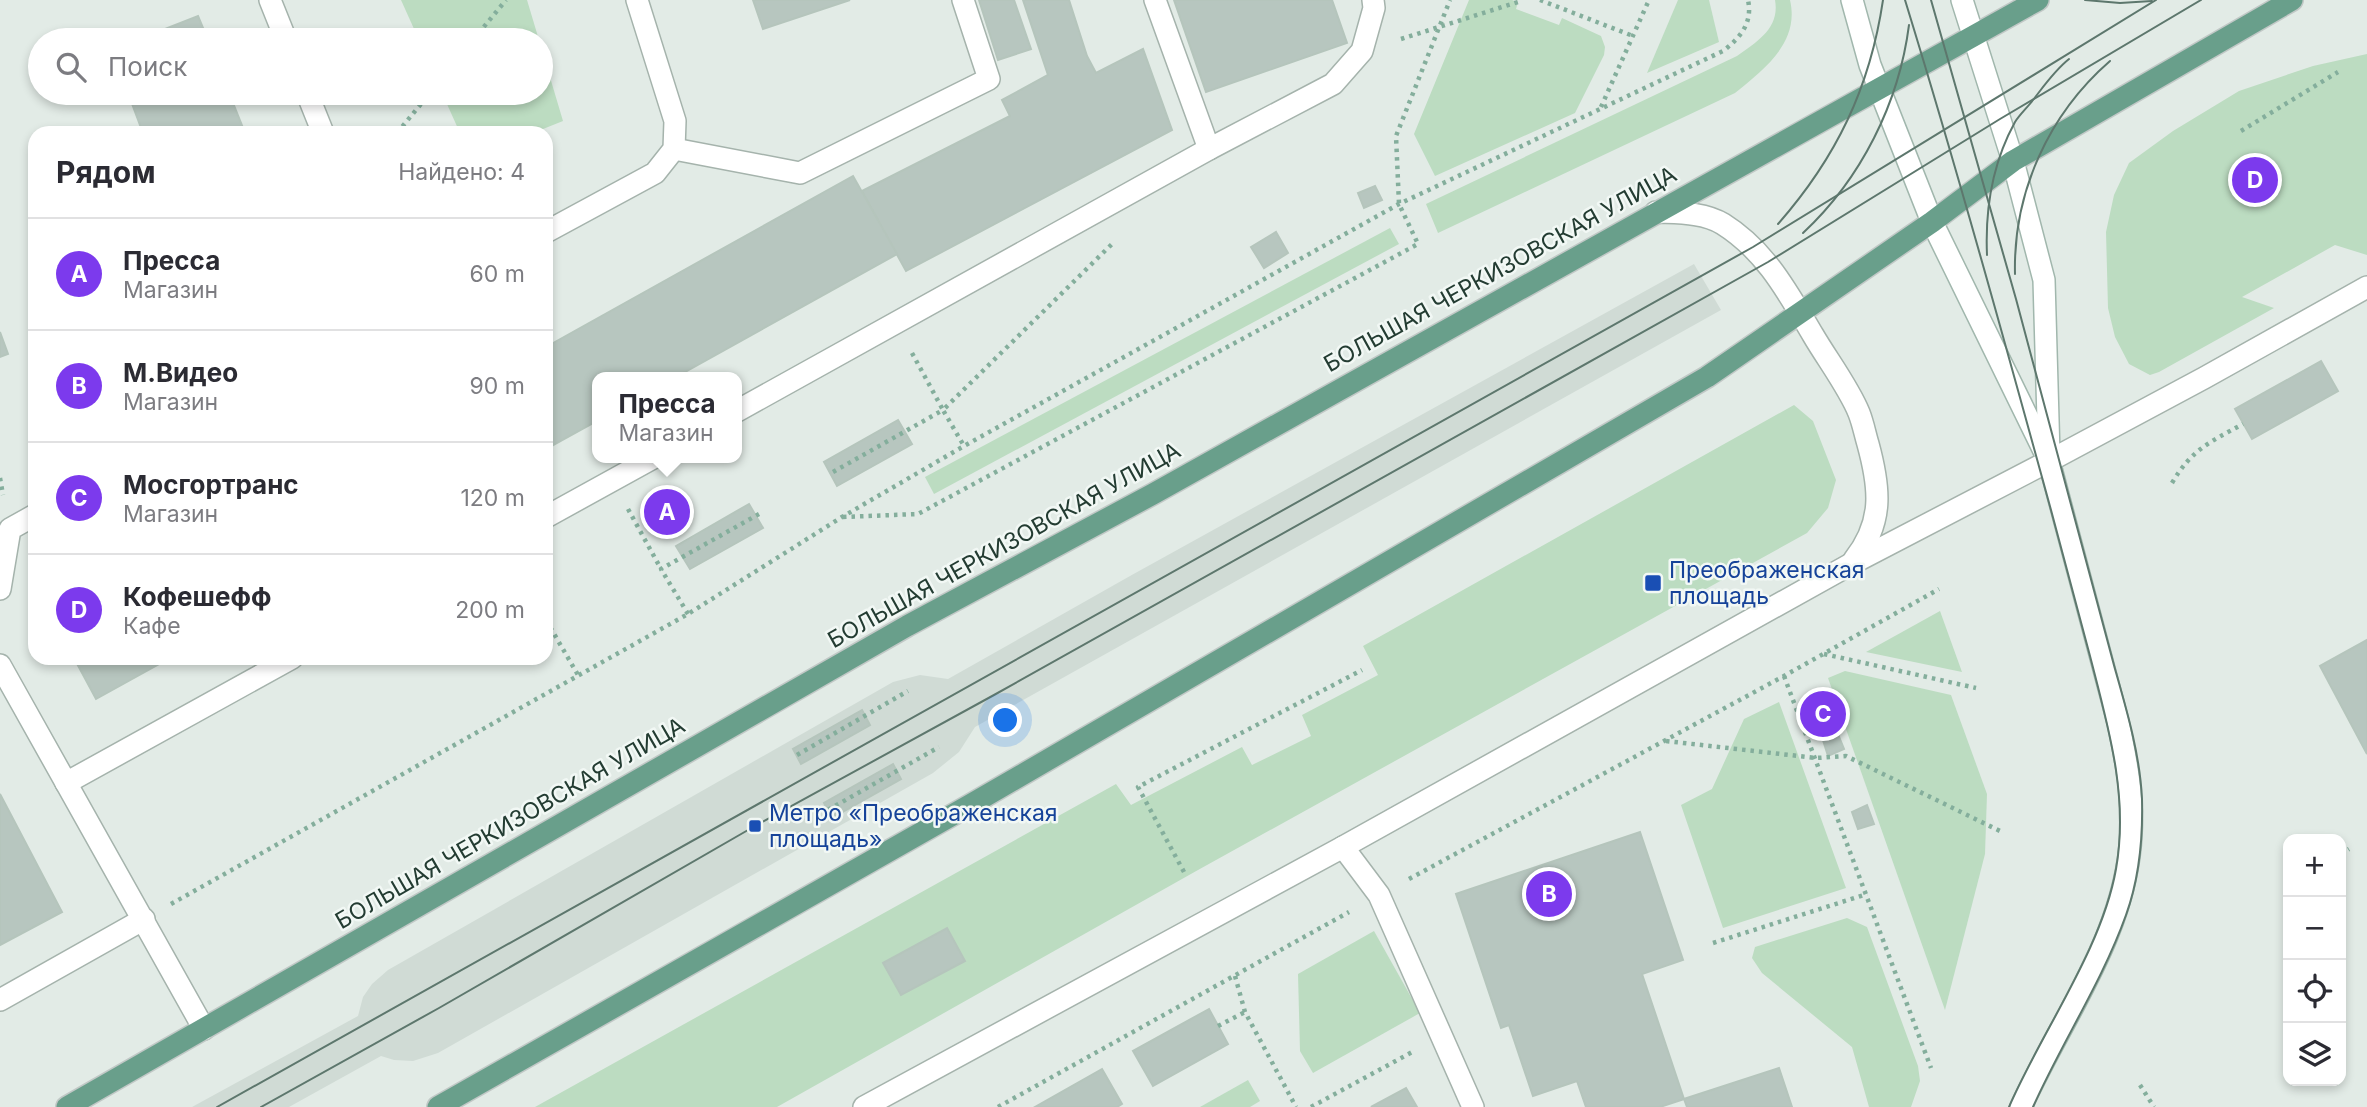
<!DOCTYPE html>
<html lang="ru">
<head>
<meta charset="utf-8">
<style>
  body { margin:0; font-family:Inter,sans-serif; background:#f2f2f3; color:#2b2b33 }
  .controls { position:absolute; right:21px; bottom:21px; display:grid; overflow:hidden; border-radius:14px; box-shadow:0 4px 10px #0003 }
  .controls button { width:63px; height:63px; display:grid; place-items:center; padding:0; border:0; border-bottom:2px solid #e1e1e2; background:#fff; color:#2b2b33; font:35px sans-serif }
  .you { position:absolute; left:1006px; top:721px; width:24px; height:24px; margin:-18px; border:5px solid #fff; border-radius:50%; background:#1a73e8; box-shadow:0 0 0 10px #1a73e833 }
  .badge { display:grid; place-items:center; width:46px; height:46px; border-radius:50%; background:#7c3aed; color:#fff; font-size:23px; font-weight:700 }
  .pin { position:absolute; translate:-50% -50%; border:4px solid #fff; box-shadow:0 2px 7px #0006 }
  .popup { position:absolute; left:592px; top:372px; width:150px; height:91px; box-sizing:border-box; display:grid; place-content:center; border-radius:14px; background:#fff; filter:drop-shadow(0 2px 5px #0005); font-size:23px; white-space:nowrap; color:#7c7c81 }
  .popup b { font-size:26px; color:#2b2b33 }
  .popup::after { content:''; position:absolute; left:50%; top:100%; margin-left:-14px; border:14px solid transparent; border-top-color:#fff }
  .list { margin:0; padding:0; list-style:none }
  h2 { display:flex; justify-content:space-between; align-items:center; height:91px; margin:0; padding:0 28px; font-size:30px }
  h2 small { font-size:23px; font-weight:400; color:#7c7c81 }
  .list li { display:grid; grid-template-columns:46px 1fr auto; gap:21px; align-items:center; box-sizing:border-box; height:112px; padding:0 28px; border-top:2px solid #e1e1e2 }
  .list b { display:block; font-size:26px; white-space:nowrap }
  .list p { margin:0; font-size:23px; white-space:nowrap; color:#7c7c81 }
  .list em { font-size:23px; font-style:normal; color:#7c7c81 }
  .icon { flex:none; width:38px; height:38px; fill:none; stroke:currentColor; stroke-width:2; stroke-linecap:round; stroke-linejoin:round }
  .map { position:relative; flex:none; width:2367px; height:1107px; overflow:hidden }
  .search { position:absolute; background:#fff; box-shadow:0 4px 10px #0003; left:28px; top:28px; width:525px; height:77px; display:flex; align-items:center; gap:18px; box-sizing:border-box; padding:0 24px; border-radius:38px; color:#7c7c81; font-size:26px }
  .panel { position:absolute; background:#fff; box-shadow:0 4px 10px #0003; left:28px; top:126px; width:525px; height:539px; border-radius:21px }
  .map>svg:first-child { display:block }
</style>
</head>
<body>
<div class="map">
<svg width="2367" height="1107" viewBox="0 0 2367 1107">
  <rect width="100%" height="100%" fill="#e2ebe6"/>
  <!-- built -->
  <path fill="#d0dbd5" d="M1694,264L1721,310L975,727L959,752L933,773L438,1053L413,1061L394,1060L381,1056L289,1107H192L358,1016L363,997L372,984L388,970L893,682L920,675L948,679L1130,576Z"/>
  <!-- green -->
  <g fill="#bcdcc1">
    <path d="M401,0H527L539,40H419Z"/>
    <path d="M1469,0H1512L1518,2L1516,9L1559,25L1562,18L1601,36L1605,47L1604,55L1575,113L1435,176L1414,134Z"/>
    <path d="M1678,0H1709L1719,42L1647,73Z"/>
    <path d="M1775,0H1790C1800,43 1764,69 1735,93L1438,233L1426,204L1737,56C1758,41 1780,28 1775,0Z"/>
    <path d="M541,47L563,121L533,133H460L442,93H541Z"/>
    <path d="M2367,54V255L2335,245L2242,297L2274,308L2159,372L2150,375L2129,364L2115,337L2108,308L2106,232L2114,195L2129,163L2173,131L2239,91L2313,66Z"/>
    <path d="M1390,228L1399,244L934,494L925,477Z"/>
    <path d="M1794,405L1813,421L1836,480L1828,508L1807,533L1198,870L777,1107H535L1116,784L1131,805L1242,747L1252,765L1311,736L1302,715L1378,675L1363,646Z"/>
    <path d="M1940,611L1962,672L1866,652Z"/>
    <path d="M1845,671L1951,695L1987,794L1985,854L1945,1010L1828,678Z"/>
    <path d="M1779,702L1846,888L1723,928L1681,805L1712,789L1744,719Z"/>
    <path d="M1847,918L1867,927L1918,1066L1920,1081L1911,1107H1869L1852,1047L1762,973L1752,958L1755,947Z"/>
    <path d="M1374,931L1420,1013L1313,1073L1300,1051L1298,974Z"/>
    <path d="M1248,1080L1260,1101L1250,1107H1200Z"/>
  </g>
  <!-- building -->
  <g fill="#b7c6bf" stroke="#b5c5bc" stroke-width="2">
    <path d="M753,0H850L763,29Z"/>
    <path d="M979,0H1014L1031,49L998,60Z"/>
    <path d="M1023,0H1069L1087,56L1096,73L1143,49L1172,130L906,271L862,191L1010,116L1002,100L1048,75Z"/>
    <path d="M1174,0H1332L1347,43L1206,92Z"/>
    <path d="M198,16L208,40H137Z"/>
    <path d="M128,93H229L245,133H143Z"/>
    <path d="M853,176L897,254L676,377H597V421L546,449V347Z"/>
    <path d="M1375,186L1382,200L1364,208L1358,193Z"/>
    <path d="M1276,232L1288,253L1264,268L1251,247Z"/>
    <path d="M0,332L8,354L0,357Z"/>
    <path d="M2321,361L2338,391L2252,439L2235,409Z"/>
    <path d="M898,420L912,444L837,486L824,462Z"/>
    <path d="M749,504L763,528L690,569L676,546Z"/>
    <path d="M2367,640V754L2320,666Z"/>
    <path d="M74,658H170L96,699Z"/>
    <path d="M1826,704L1832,721L1817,727L1810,709Z"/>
    <path d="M862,710L870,725L801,764L793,749Z"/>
    <path d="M1837,732L1844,749L1828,756L1822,737Z"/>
    <path d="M893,764L901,779L832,818L824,803Z"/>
    <path d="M0,794L62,912L0,945Z"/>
    <path d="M1867,805L1874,824L1858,829L1852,812Z"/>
    <path d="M1640,832L1683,960L1642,974L1684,1099L1660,1107H1586L1577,1081L1533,1096L1509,1025L1501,1028L1456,894Z"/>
    <path d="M947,928L965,961L901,995L883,963Z"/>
    <path d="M1209,1009L1228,1044L1153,1086L1133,1051Z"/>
    <path d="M1779,1068L1792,1107H1687L1684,1099Z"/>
    <path d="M1102,1069L1122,1104L1117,1107H1035Z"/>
    <path d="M1406,1088L1417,1107H1371Z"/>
  </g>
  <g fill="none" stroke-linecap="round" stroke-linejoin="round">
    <defs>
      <g id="service">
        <path d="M270,0L286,40"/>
        <path d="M1155,0L1209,149"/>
        <path d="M307,93L323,133"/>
        <path d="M674,149L800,173L989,79L963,0"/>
        <path d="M546,232L655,173L674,149L675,121L637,0"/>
        <path d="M737,411L1209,149L1333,84L1362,51L1374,8L1373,0"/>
        <path d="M2049,461L2204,378L2367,287"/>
        <path d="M546,517L653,458"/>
        <path d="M0,589L10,529L35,515"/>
        <path d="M0,665L204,1029"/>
        <path d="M66,783L292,658"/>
        <path d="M1343,847L1379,895L1473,1107"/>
        <path d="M0,1000L144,919"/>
      </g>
      <g id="tertiary">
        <path d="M1656,212C1677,213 1704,212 1723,224C1766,251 1788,293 1813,335C1827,359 1849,388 1859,413C1863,423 1865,434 1868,444C1880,488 1884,522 1854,560"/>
        <path d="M864,1107L1343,847L1851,564L2049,461"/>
      </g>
      <g id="secondary">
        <path d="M1852,0L1870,65L1932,222L2049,461L2118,722C2126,759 2133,796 2131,833C2127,934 2061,1018 2021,1107"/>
        <path d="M1962,0L2013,161L2044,280L2049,455"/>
      </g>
      <g id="primary">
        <path d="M67,1107L907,626L1153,494L2038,0"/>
        <path d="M438,1107L970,805L1707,377L1932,222L2013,161L2292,0"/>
      </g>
    </defs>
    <!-- service casing -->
    <use href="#service" stroke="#a5b3ac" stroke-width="24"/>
    <!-- tertiary casing -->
    <use href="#tertiary" stroke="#a5b3ac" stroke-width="24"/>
    <!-- secondary casing -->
    <use href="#secondary" stroke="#a1b7ad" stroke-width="24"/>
    <!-- primary casing -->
    <use href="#primary" stroke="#c1c8c6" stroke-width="24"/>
    <!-- path -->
    <g stroke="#84ae9c" stroke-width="4.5" stroke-dasharray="3.5 5" stroke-linecap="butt">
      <path d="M1540,0L1633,36"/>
      <path d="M1401,39L1518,2L1519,0"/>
      <path d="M473,40L506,0"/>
      <path d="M1601,107L1649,0"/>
      <path d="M2241,131L2338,72"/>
      <path d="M397,133L430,93"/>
      <path d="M912,353L943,410L1113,243"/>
      <path d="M833,472L943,410L964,446"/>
      <path d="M0,478L3,495"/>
      <path d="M2172,483C2192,449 2210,442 2243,424"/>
      <path d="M628,509L661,569"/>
      <path d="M843,517L918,514L1418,244L1399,204L1396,136L1450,0"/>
      <path d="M688,614L661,569L759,514"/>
      <path d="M546,620L578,675"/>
      <path d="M1824,654L1976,688"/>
      <path d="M1784,676L1931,1068"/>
      <path d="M1666,741L1816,758L1846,756L2000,831"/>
      <path d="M797,755L908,691"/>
      <path d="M828,810L939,747"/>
      <path d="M2341,854L2349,849"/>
      <path d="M1184,872L1138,787L1362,670"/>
      <path d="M1409,879L1784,676L1939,589"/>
      <path d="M171,904L688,614L842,517L964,446L1399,204L1723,51C1740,38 1753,23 1748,0"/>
      <path d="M1713,943L1867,894"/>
      <path d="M1235,976L1245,1012L1296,1107"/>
      <path d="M1218,1026L1245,1012"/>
      <path d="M2140,1085L2154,1107"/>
      <path d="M998,1107L1349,912"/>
      <path d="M1311,1107L1414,1051"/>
    </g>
    <!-- service -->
    <use href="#service" stroke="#fff" stroke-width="21"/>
    <!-- tertiary -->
    <use href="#tertiary" stroke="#fff" stroke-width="21"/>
    <!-- secondary -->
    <use href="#secondary" stroke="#fff" stroke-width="21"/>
    <!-- primary -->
    <use href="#primary" stroke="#699f8b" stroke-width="21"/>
    <!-- tram -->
    <g stroke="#5d776d" stroke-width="2">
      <path d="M1905,0C1957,169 2004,339 2051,510C2064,559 2077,608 2090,656C2108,726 2129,796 2116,869C2102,949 2042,1031 2009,1107"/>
      <path d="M1931,0L2016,299L2115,669C2127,711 2140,755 2142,799C2143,838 2139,879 2126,915C2102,982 2062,1042 2033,1107"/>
      <path d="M2085,0L2120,3L2152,1"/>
      <path d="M1778,224C1836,158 1870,88 1883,0"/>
      <path d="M1803,233C1861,179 1899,103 1909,25"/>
      <path d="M1987,255C1985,209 1993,162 2015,122C2020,114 2027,108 2033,100C2044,86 2054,71 2069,59"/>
      <path d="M2015,274C2013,192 2049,114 2110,61"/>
      <path d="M217,1107L1753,247L2156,0"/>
      <path d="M261,1107L439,1008L755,826L994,695L1768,262L2000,119L2201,0"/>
    </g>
  </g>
  <!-- markers -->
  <g fill="#1a4fb4" stroke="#f2f8f5" stroke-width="2.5">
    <rect x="1644" y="574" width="18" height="18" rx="3.5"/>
    <rect x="748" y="819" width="14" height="14" rx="3.5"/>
  </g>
  <g text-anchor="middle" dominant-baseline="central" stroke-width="5" stroke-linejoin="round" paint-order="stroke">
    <!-- street labels -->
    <g font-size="23" fill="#233c32" stroke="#f2f8f5">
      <text transform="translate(1500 269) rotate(-29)">БОЛЬШАЯ ЧЕРКИЗОВСКАЯ УЛИЦА</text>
      <text transform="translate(1004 545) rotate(-29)">БОЛЬШАЯ ЧЕРКИЗОВСКАЯ УЛИЦА</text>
      <text transform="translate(510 823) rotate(-30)">БОЛЬШАЯ ЧЕРКИЗОВСКАЯ УЛИЦА</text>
    </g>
    <!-- transit labels -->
    <g font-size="23" fill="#164399" stroke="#f2f8f5" text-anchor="start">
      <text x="1669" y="570">Преображенская<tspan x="1669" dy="26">площадь</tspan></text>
      <text x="769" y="813">Метро «Преображенская<tspan x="769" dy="26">площадь»</tspan></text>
    </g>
  </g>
</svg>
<div class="controls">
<button>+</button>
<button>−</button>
<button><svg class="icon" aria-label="locate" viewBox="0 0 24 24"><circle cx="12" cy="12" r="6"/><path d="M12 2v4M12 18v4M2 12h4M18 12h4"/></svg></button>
<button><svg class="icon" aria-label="layers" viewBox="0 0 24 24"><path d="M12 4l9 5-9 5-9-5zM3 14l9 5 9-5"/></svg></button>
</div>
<div class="you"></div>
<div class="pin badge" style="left:667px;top:512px">A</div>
<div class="popup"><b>Пресса</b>Магазин</div>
<div class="pin badge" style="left:1549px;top:894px">B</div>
<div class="pin badge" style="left:1823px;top:714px">C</div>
<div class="pin badge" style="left:2255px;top:180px">D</div>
<div class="search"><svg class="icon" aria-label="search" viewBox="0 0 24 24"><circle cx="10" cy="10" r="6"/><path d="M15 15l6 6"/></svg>Поиск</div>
<section class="panel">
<h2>Рядом<small>Найдено: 4</small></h2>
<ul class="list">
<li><span class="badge">A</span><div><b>Пресса</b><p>Магазин</p></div><em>60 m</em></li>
<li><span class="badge">B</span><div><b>М.Видео</b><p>Магазин</p></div><em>90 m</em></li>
<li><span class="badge">C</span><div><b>Мосгортранс</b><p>Магазин</p></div><em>120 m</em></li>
<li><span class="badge">D</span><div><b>Кофешефф</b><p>Кафе</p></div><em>200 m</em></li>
</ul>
</section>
</div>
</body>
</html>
